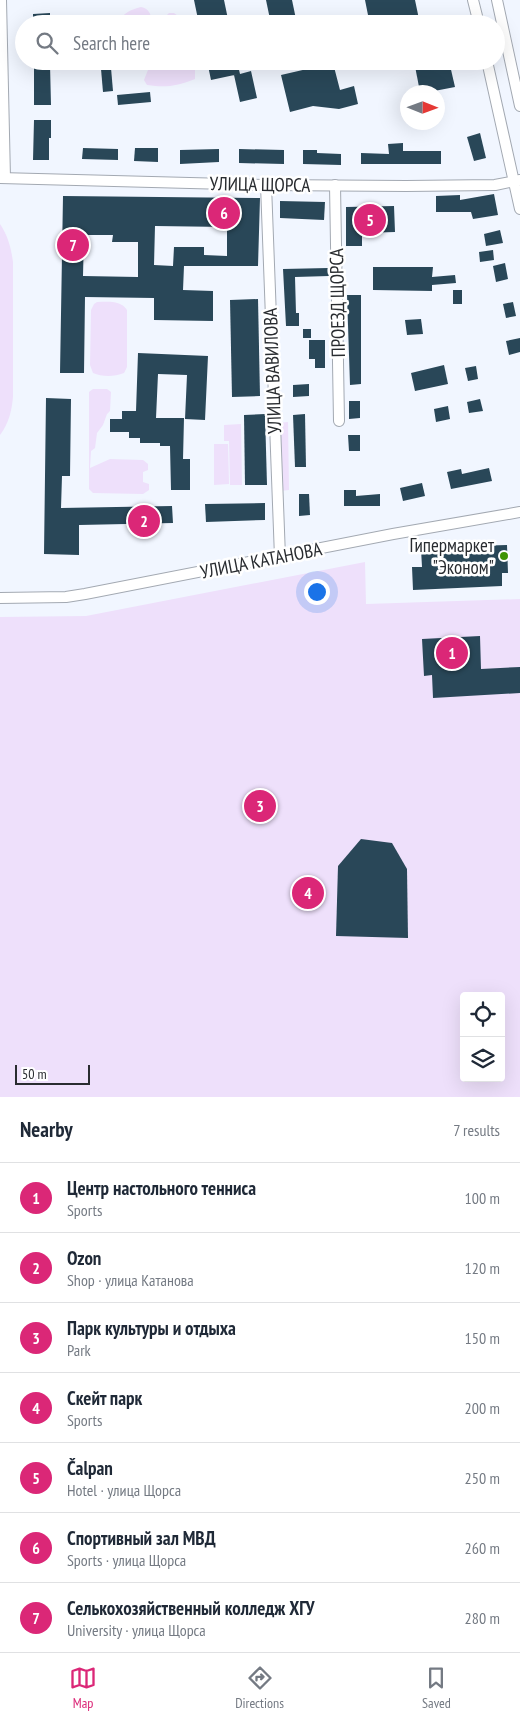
<!DOCTYPE html>
<html lang="en">
<head>
<meta charset="utf-8">
<style>
  body { margin:0; font-family:"PT Sans Narrow",sans-serif; background:#f2f2f3; color:#1f2937 }
  .controls { position:absolute; right:15px; bottom:15px; display:grid; overflow:hidden; border-radius:5px; box-shadow:0 5px 20px #0002 }
  .controls button { width:45px; height:45px; display:grid; place-items:center; padding:0; border:0; border-bottom:1px solid #e0e1e3; background:#fff; color:#1f2937; font:25px sans-serif }
  .compass { position:absolute; left:400px; top:85px; width:45px; height:45px; border-radius:50%; background:#fff; box-shadow:0 5px 20px #0002; rotate:91deg }
  .scale { position:absolute; left:15px; bottom:12px; width:75px; box-sizing:border-box; padding-left:5px; border:2px solid #292c30; border-top:0; font-size:14px; line-height:18px; white-space:nowrap; color:#292c30; -webkit-text-stroke:4px #fff; paint-order:stroke }
  .you { position:absolute; left:316px; top:591px; width:18px; height:18px; margin:-12px; border:4px solid #fff; border-radius:50%; background:#1a73e8; box-shadow:0 0 0 8px #1a73e833 }
  .badge { display:grid; place-items:center; width:32px; height:32px; border-radius:50%; background:#db2777; color:#fff; font-size:16px; font-weight:700 }
  .pin { position:absolute; translate:-50% -50%; border:2px solid #fff; box-shadow:0 1px 5px #0006 }
  .list { margin:0; padding:0; list-style:none }
  h2 { display:flex; justify-content:space-between; align-items:center; height:65px; margin:0; padding:0 20px; font-size:21px }
  h2 small { font-size:16px; font-weight:400; color:#747a83 }
  .list li { display:grid; grid-template-columns:32px 1fr auto; gap:15px; align-items:center; box-sizing:border-box; height:70px; padding:0 20px; border-top:1px solid #e0e1e3 }
  .list b { display:block; font-size:19px; white-space:nowrap }
  .list p { margin:0; font-size:16px; white-space:nowrap; color:#747a83 }
  .list em { font-size:16px; font-style:normal; color:#747a83 }
  .icon { flex:none; width:28px; height:28px; fill:none; stroke:currentColor; stroke-width:2; stroke-linecap:round; stroke-linejoin:round }
  .map { position:relative; flex:none; width:520px; height:1097px; overflow:hidden }
  .search { position:absolute; background:#fff; box-shadow:0 5px 20px #0002; left:15px; right:15px; top:15px; height:55px; display:flex; align-items:center; gap:12px; box-sizing:border-box; padding:0 18px; border-radius:28px; color:#747a83; font-size:19px }
  .sheet { height:555px; background:#fff }
  nav { display:flex; justify-content:space-around; align-items:center; box-sizing:border-box; height:70px; border-top:1px solid #e0e1e3; background:#fff; font-size:14px; color:#747a83 }
  nav a { display:grid; justify-items:center; gap:2px }
  nav .on { color:#db2777 }
  .map>svg:first-child { display:block }
</style>
</head>
<body>
<div class="map">
<svg width="520" height="1097" viewBox="0 0 520 1097">
  <rect width="100%" height="100%" fill="#f1f6ff"/>
  <!-- green -->
  <g fill="#eee0fb" fill-rule="evenodd">
    <path d="M141,7C149,8 153,16 150,24H119C122,12 131,10 141,7Z"/>
    <path d="M169,13H174L182,19L184,24H166L165,17Z"/>
    <path d="M120,61H141L134,68C128,67 122,68 120,61Z"/>
    <path d="M195,61V79C177,86 166,88 147,85L144,80L150,65L156,62Z"/>
    <path d="M0,224C8,236 11,248 13,262V396C12,410 9,423 0,435Z"/>
    <path d="M97,302C109,302 120,300 127,310V367L124,373C114,377 102,377 93,373L90,365L91,310L94,304Z"/>
    <path d="M93,389H107L111,392L110,411L107,414L103,425L97,433L95,448L91,451L90,468L110,459L143,460L148,464V470L143,472V482L149,484V490L143,494L93,493L89,489V392Z"/>
    <path d="M288,422L289,490L280,491L278,423Z"/>
    <path d="M241,424L242,485H230L229,441H224V425Z"/>
    <path d="M214,444H228L229,484L214,485Z"/>
    <path d="M365,562L366,604L520,599V1097H0V617L86,616ZM464,996H501V1078H464Z"/>
  </g>
  <!-- building -->
  <g fill="#294758" fill-rule="evenodd">
    <path d="M194,0H224L229,24H199Z"/>
    <path d="M266,0H292L297,24H271Z"/>
    <path d="M365,0H415L420,24H344L343,20L368,15Z"/>
    <path d="M50,13V21H46V24H33V14Z"/>
    <path d="M34,61H46V64H50L51,105H34Z"/>
    <path d="M207,61H237L240,74L251,71L257,98L240,102L234,75L239,74L211,80Z"/>
    <path d="M414,61H449L455,87L429,92H420Z"/>
    <path d="M333,63L340,90L354,86L358,104L339,109L313,106L290,112L281,75Z"/>
    <path d="M111,68L113,91L103,92L101,69Z"/>
    <path d="M150,92L151,102L118,105L117,95Z"/>
    <path d="M34,120H51V138H49V160H33Z"/>
    <path d="M480,133L486,158L474,161L467,137Z"/>
    <path d="M403,143V151H441V164H361V153L389,154L388,144Z"/>
    <path d="M83,148L118,149V160L82,159Z"/>
    <path d="M135,148H158V162L134,161Z"/>
    <path d="M219,149V162L180,164V150Z"/>
    <path d="M239,149L284,150V164L239,163Z"/>
    <path d="M303,150H317V153L341,154V165L303,164Z"/>
    <path d="M494,194L498,215L473,219L471,212H436V196L460,195V200Z"/>
    <path d="M63,196L260,198L258,266H184L183,290L213,291V321L154,320V298L85,297L84,373H60ZM155,226L227,227V256L204,255V247H174L173,266L154,265ZM84,235H113L112,242H138V277L83,276Z"/>
    <path d="M280,201L325,202L324,220L280,218Z"/>
    <path d="M394,206L395,232L362,233V246H346V207Z"/>
    <path d="M500,230L503,243L486,246L484,234Z"/>
    <path d="M493,250L494,260L480,262L479,252Z"/>
    <path d="M505,263L508,279L496,282L493,266Z"/>
    <path d="M373,267H433L432,277L455,275L456,283L432,285V291L373,290Z"/>
    <path d="M328,268L329,276L295,277L296,313H299V326H286L283,269Z"/>
    <rect x="453" y="290" width="9" height="14"/>
    <path d="M347,295H361V384L350,385Z"/>
    <path d="M258,299L260,396L232,397L230,300Z"/>
    <path d="M513,302L516,316L506,318L503,304Z"/>
    <path d="M421,319L423,334L407,335L405,320Z"/>
    <rect x="303" y="329" width="8" height="9"/>
    <path d="M520,338V352L509,355L506,341Z"/>
    <path d="M309,340H325V368H315V359H309Z"/>
    <path d="M138,353L208,356L205,420L185,419L187,375L158,374L156,418H184L183,459H190V490H171L170,446H160V443H140V438H129V432H110V419H122V411H136Z"/>
    <path d="M444,365L448,384L415,391L411,373Z"/>
    <path d="M476,366L478,379L468,381L465,368Z"/>
    <path d="M309,384V396L293,397V385Z"/>
    <path d="M46,398L71,399L70,476H62L61,508L172,506L173,523L79,525V555L44,554Z"/>
    <path d="M480,399L483,411L469,413L467,402Z"/>
    <path d="M349,401H360V418L349,419Z"/>
    <path d="M448,406L450,419L436,422L434,409Z"/>
    <path d="M265,414L267,485H245L244,415Z"/>
    <path d="M305,414L306,467H295L293,415Z"/>
    <path d="M348,435H360V451H349Z"/>
    <path d="M489,468L492,481L451,489L447,472L461,469L462,474Z"/>
    <path d="M422,483L425,496L403,501L400,488Z"/>
    <path d="M344,490H356V496L380,494V506H344Z"/>
    <path d="M299,494H309L310,515L299,516Z"/>
    <path d="M265,503V520L206,522L205,504Z"/>
    <path d="M464,544L473,546L507,545L508,573H502V586L413,590L412,567H422L421,549L456,547Z"/>
    <path d="M480,636L481,669L520,667V693L433,698L432,675L424,676L422,639Z"/>
    <path d="M361,839L392,843L407,869L408,938L336,936L338,866Z"/>
  </g>
  <g fill="none" stroke-linecap="round" stroke-linejoin="round">
    <defs>
      <g id="street">
        <path d="M1,0L5,178"/>
        <path d="M473,0L479,24"/>
        <path d="M497,0L520,106"/>
        <path d="M487,61L520,209"/>
        <path d="M0,178L266,185L406,186L495,185L520,180"/>
        <path d="M266,185L280,557"/>
        <path d="M335,185L339,421"/>
        <path d="M0,598L66,597L85,594L393,534L520,512"/>
      </g>
    </defs>
    <!-- street casing -->
    <use href="#street" stroke="#a3a9b2" stroke-width="12"/>
    <!-- street -->
    <use href="#street" stroke="#fff" stroke-width="10"/>
  </g>
  <!-- markers -->
  <circle fill="#409504" stroke="#fff" stroke-width="2" cx="504" cy="556" r="5"/>
  <g text-anchor="middle" dominant-baseline="central" stroke-width="5" stroke-linejoin="round" paint-order="stroke">
    <!-- street labels -->
    <g font-size="19" fill="#292c30" stroke="#fff">
      <text transform="translate(260 184) rotate(1)">УЛИЦА ЩОРСА</text>
      <text transform="translate(337 303) rotate(-91)">ПРОЕЗД ЩОРСА</text>
      <text transform="translate(272 371) rotate(-92)">УЛИЦА ВАВИЛОВА</text>
      <text transform="translate(261 560) rotate(-11)">УЛИЦА КАТАНОВА</text>
    </g>
    <!-- poi labels -->
    <g font-size="19" fill="#292c30" stroke="#fff" text-anchor="end">
      <text x="494" y="545">Гипермаркет<tspan x="494" dy="22">"Эконом"</tspan></text>
    </g>
  </g>
</svg>
<div class="controls">
<button><svg class="icon" aria-label="locate" viewBox="0 0 24 24"><circle cx="12" cy="12" r="6"/><path d="M12 2v4M12 18v4M2 12h4M18 12h4"/></svg></button>
<button><svg class="icon" aria-label="layers" viewBox="0 0 24 24"><path d="M12 4l9 5-9 5-9-5zM3 14l9 5 9-5"/></svg></button>
</div>
<svg class="compass" viewBox="-18 -18 36 36"><path d="M0-13l5 13h-10z" fill="#e53935"/><path d="M0 13l5-13h-10z" fill="#747a83"/></svg>
<div class="scale">50 m</div>
<div class="you"></div>
<div class="pin badge" style="left:452px;top:653px">1</div>
<div class="pin badge" style="left:144px;top:521px">2</div>
<div class="pin badge" style="left:260px;top:806px">3</div>
<div class="pin badge" style="left:308px;top:893px">4</div>
<div class="pin badge" style="left:370px;top:220px">5</div>
<div class="pin badge" style="left:224px;top:213px">6</div>
<div class="pin badge" style="left:73px;top:245px">7</div>
<div class="search"><svg class="icon" aria-label="search" viewBox="0 0 24 24"><circle cx="10" cy="10" r="6"/><path d="M15 15l6 6"/></svg>Search here</div>
</div>
<section class="sheet">
<h2>Nearby<small>7 results</small></h2>
<ul class="list">
<li><span class="badge">1</span><div><b>Центр настольного тенниса</b><p>Sports</p></div><em>100 m</em></li>
<li><span class="badge">2</span><div><b>Ozon</b><p>Shop · улица Катанова</p></div><em>120 m</em></li>
<li><span class="badge">3</span><div><b>Парк культуры и отдыха</b><p>Park</p></div><em>150 m</em></li>
<li><span class="badge">4</span><div><b>Скейт парк</b><p>Sports</p></div><em>200 m</em></li>
<li><span class="badge">5</span><div><b>Čalpan</b><p>Hotel · улица Щорса</p></div><em>250 m</em></li>
<li><span class="badge">6</span><div><b>Спортивный зал МВД</b><p>Sports · улица Щорса</p></div><em>260 m</em></li>
<li><span class="badge">7</span><div><b>Селькохозяйственный колледж ХГУ</b><p>University · улица Щорса</p></div><em>280 m</em></li>
</ul>
</section>
<nav>
<a class="on"><svg class="icon" aria-label="map" viewBox="0 0 24 24"><path d="M3 6l6-2 6 2 6-2v14l-6 2-6-2-6 2zM9 4v14M15 6v14"/></svg>Map</a>
<a><svg class="icon" aria-label="directions" viewBox="0 0 24 24"><path d="M12 3l9 9-9 9-9-9zM9 14v-3h6M13 9l2 2-2 2"/></svg>Directions</a>
<a><svg class="icon" aria-label="saved" viewBox="0 0 24 24"><path d="M7 4h10v16l-5-4-5 4z"/></svg>Saved</a>
</nav>
</body>
</html>
